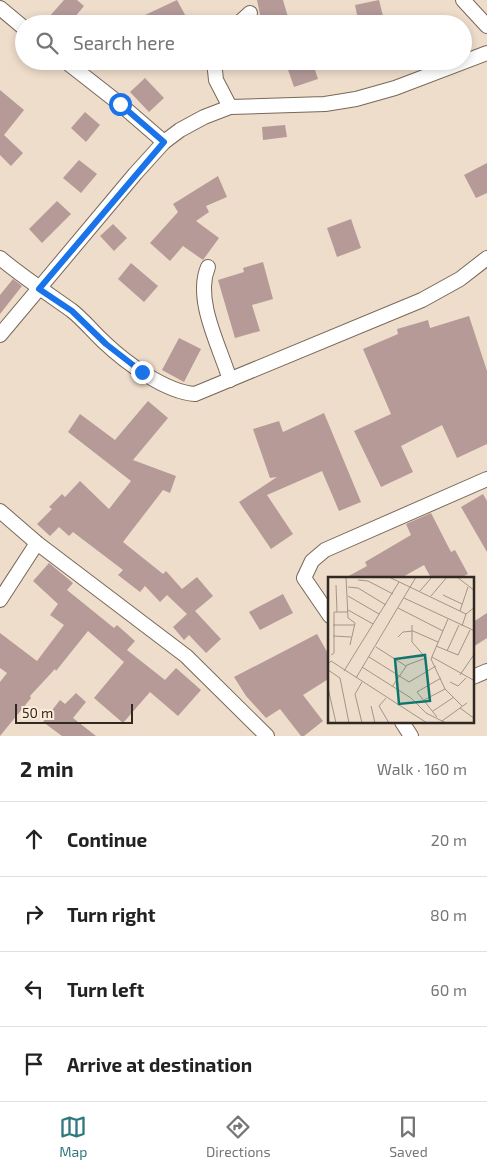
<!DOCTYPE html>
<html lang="en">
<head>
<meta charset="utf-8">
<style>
  body { margin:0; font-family:"Exo 2",sans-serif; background:#f6f6f6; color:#222 }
  .scale { position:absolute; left:15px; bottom:12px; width:118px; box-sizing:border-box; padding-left:5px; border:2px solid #2f2922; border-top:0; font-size:14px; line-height:18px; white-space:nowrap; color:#2f2922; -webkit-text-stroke:4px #fdebd8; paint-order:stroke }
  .stop { position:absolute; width:15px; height:15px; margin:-11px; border:4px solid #1a73e8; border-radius:50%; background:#fff }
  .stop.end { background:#1a73e8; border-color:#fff; box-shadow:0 1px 5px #0008 }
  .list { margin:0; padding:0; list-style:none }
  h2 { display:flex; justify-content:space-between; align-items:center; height:65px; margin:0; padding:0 20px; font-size:21px }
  h2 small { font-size:16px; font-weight:400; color:#767676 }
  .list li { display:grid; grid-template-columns:32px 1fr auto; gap:15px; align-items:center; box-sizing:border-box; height:75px; padding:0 20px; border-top:1px solid #e0e0e0 }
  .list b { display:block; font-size:19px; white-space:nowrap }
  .list em { font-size:16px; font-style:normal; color:#767676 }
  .icon { flex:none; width:28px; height:28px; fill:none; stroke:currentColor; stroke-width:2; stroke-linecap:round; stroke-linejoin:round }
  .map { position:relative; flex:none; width:487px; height:736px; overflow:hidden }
  .search { position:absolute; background:#fff; box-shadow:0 2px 8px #0003; left:15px; right:15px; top:15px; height:55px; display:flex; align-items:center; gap:12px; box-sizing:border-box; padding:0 18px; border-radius:28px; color:#767676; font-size:19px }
  .sheet { height:365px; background:#fff }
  nav { display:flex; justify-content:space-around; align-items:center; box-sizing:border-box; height:70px; border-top:1px solid #e0e0e0; background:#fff; font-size:14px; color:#767676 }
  nav a { display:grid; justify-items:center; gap:2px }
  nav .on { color:#2f787d }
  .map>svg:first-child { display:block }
</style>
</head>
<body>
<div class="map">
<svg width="487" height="736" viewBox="0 0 487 736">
  <rect width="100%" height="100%" fill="#efddcb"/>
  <!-- building -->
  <g fill="#b59a98">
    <path d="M64,0H77L84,6L69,24H57L49,17Z"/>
    <path d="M177,0L190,24H126Z"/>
    <path d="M257,0H283L290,24H262Z"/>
    <path d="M379,0L385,24H359L355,5Z"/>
    <path d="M285,61H312L318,79L294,87Z"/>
    <path d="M145,78L164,98L149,112L130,92Z"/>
    <path d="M0,90L24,110L4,135L23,153L11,166L0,155Z"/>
    <path d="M85,112L100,125L86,142L71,128Z"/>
    <path d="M285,125L287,137L263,140L262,127Z"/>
    <path d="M79,160L97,174L81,193L63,178Z"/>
    <path d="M487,163V193L476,198L464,175Z"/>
    <path d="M218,176L227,197L206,206L209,212L196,221L219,238L203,260L183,246L170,261L150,243L178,212L173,204Z"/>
    <path d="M57,201L71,214L42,243L29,229Z"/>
    <path d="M351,219L361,248L337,257L327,228Z"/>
    <path d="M113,224L127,238L114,251L100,236Z"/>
    <path d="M263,262L273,299L252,305L260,331L235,338L218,280L244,272L243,268Z"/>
    <path d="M131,263L158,286L144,302L118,279Z"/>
    <path d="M13,279L22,286L0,314V295Z"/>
    <path d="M469,316L487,371V444L457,458L442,425L401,446L413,472L381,487L354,431L391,414L363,349L398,334L397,329L428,320L430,328Z"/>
    <path d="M179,338L201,349L184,382L162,370Z"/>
    <path d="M148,401L168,418L133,460L176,476L170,493L163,490L123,542L163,574L166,571L182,589L197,577L213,596L195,611L221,639L206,653L189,635L184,640L173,627L187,614L167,595L160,602L145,586L140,592L118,575L123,570L73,532L69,536L59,527L50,536L37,524L52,509L49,507L62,494L65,497L80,481L109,509L131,481L68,432L80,414L115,440Z"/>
    <path d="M324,413L361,502L339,511L322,471L267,495L293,534L271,549L239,502L277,477L270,478L253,429L279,421L283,432Z"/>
    <path d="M483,494L487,501V552L461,507Z"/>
    <path d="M431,513L451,552L455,550L468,574L460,578H431L424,565L401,578H345L367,566L365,562L411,535L406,524Z"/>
    <path d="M49,563L73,583L67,590L114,628L117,625L135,641L127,650L165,680L176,668L201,690L178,716L150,692L123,723L94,698L124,662L88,631L56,671L55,669L30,696L31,698L0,736V682L7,673L0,668V633L37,661L64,625L50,615L58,604L33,581Z"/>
    <path d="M283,594L293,613L260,630L249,612Z"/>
    <path d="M487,613V638L473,647V622Z"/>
    <path d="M317,634L330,657V678L303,695L323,721L304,736H301L280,709L266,718L246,696L234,677Z"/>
    <path d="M76,693L86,702L73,718L96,736H62L43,722L60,700L65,704Z"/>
  </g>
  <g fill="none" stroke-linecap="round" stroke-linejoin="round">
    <defs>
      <g id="minor">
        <path d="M463,0L487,26"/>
        <path d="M0,8L24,28"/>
        <path d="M238,24L250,13"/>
        <path d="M65,61L120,104L164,142"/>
        <path d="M214,61L216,80L230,107"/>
        <path d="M0,258C23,277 47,293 71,310C83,319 93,332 104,342C125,362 165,392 195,394L422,300L460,279L487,258"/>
        <path d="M208,267C194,300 220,347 230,380"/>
        <path d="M0,335L135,174L164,142L180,130L204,117L230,107L325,104L356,99L395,88L487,53"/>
        <path d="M0,511L37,543L186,656L267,736"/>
        <path d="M0,600L37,543"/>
        <path d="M330,616L304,578L312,561L325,550L487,479"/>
        <path d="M473,677L487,671"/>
        <path d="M402,722L411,736"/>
      </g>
    </defs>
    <!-- minor casing -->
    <use href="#minor" stroke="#786857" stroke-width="16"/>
    <!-- minor -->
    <use href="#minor" stroke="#fff" stroke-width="14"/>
  </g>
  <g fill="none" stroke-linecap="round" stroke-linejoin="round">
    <!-- route -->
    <path stroke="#1a73e8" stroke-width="6" d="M120,104L164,142L39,289L72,311L106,344L142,372"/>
  </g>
  <!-- overview -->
  <g transform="translate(328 577)">
    <rect width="146" height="146" fill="#efddcb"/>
    <path fill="none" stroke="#a29587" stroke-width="1" d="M18,0L20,41L27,46L22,68M61,0L138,37M129,0L147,14M30,3L40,4L65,17M8,8L9,35M20,10L30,11L58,28M92,14L104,0M115,18L134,27M20,19L51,37M103,19L119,0M76,21L147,54M70,31L115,54M20,33L45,47M132,34L140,10M120,42L103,82L117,112L134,129M5,48H27M84,48V65L98,81M134,49L138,37L147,30M5,59L23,60M70,60L75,55L85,54L110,65M108,69L130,78L142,53M48,70L78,89M119,74L131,48M3,78L6,76V35H20M41,80L81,105L108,89M104,80L147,104M0,87L3,84L99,146M34,90L83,121L98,136L118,146M0,93L12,101L21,146M16,94L71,5M132,98L147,76M28,101L88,0M34,105L27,117L34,146M122,105L130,109L138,101M64,110L79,88L98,81M0,111L8,146M58,121L51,129L61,146M96,123L117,112M43,129L47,146M132,131L147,142M105,134L126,120M109,140L89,115L113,101M114,144L139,126"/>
    <path fill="#0f766e" fill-opacity="0.15" stroke="#0f766e" stroke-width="2.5" d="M97,78L102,124L71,127L67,82Z"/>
    <rect width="146" height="146" fill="none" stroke="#2f2922" stroke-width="2.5"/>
  </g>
</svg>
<div class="scale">50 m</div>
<div class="stop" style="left:120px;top:104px"></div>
<div class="stop end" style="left:142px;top:372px"></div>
<div class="search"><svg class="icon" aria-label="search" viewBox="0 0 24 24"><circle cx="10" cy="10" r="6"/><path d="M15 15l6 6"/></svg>Search here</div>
</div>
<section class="sheet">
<h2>2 min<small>Walk · 160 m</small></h2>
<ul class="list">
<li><svg class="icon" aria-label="ahead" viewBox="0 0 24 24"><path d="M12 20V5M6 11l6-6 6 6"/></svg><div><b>Continue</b></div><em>20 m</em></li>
<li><svg class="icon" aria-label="right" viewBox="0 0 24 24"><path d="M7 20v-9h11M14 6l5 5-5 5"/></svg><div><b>Turn right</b></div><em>80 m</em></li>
<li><svg class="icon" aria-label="left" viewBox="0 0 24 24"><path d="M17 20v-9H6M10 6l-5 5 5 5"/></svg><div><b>Turn left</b></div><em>60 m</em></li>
<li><svg class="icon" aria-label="arrive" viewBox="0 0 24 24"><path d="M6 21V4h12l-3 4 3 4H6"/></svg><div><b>Arrive at destination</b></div></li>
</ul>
</section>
<nav>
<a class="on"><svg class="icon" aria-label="map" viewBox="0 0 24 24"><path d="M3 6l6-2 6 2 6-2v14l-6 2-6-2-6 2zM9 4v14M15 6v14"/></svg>Map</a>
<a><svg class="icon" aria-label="directions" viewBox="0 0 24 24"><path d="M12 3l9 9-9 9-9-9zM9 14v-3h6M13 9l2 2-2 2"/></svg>Directions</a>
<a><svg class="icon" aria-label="saved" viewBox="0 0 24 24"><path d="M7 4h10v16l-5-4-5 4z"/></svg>Saved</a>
</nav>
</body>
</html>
